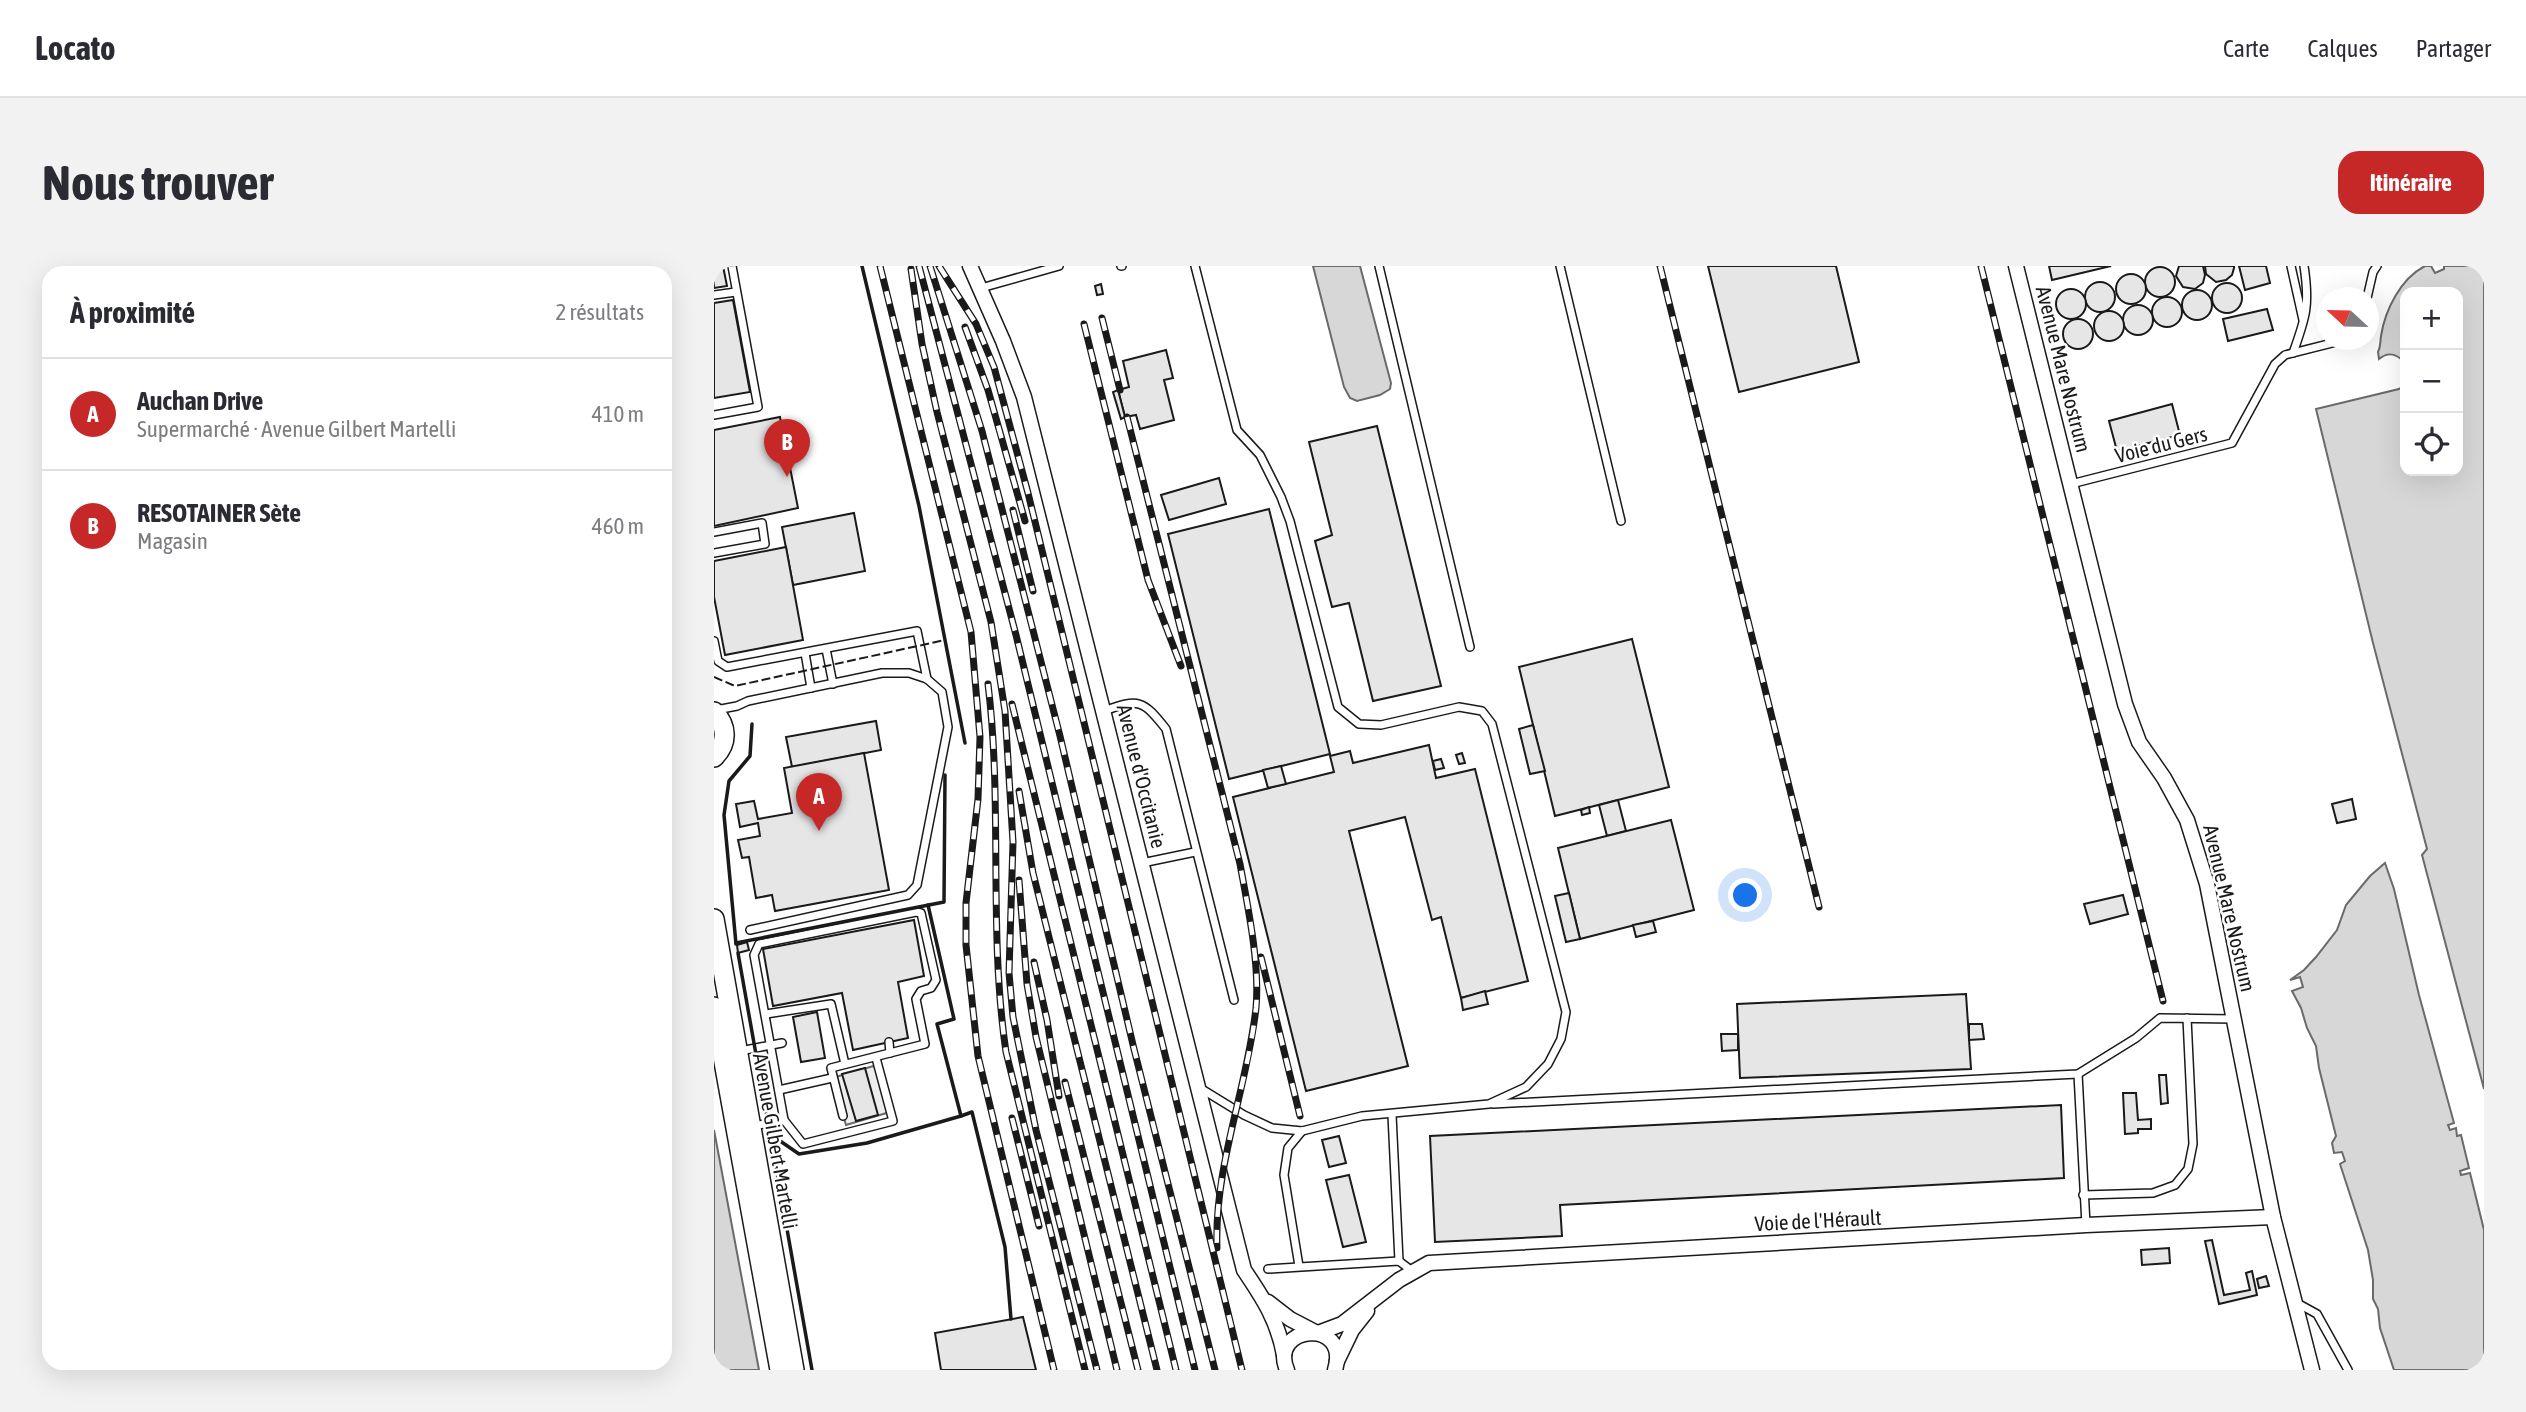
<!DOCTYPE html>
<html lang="fr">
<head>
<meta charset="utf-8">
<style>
  body { margin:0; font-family:"Asap Condensed",sans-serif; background:#f2f2f3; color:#2b2b33 }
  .controls { position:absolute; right:21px; top:21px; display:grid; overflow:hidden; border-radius:14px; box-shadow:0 7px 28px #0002 }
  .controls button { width:63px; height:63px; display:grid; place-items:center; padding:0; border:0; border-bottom:2px solid #e1e1e2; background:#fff; color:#2b2b33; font:35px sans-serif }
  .compass { position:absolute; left:1602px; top:21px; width:63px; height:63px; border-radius:50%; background:#fff; box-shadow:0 7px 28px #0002; rotate:292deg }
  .you { position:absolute; left:1032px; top:630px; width:24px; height:24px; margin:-18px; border:5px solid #fff; border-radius:50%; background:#1a73e8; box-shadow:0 0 0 10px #1a73e833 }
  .badge { display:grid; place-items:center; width:46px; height:46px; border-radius:50%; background:#c62828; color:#fff; font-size:23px; font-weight:700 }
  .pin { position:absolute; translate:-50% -58px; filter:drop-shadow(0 2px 4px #0008) }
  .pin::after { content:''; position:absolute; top:37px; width:24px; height:21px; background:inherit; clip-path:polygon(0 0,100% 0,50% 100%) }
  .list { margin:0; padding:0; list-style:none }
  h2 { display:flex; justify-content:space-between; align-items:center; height:91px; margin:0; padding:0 28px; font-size:30px }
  h2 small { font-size:23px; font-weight:400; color:#7c7c81 }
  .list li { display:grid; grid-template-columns:46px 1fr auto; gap:21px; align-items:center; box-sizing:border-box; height:112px; padding:0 28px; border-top:2px solid #e1e1e2 }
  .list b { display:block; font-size:26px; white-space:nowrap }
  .list p { margin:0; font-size:23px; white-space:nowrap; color:#7c7c81 }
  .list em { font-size:23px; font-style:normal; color:#7c7c81 }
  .icon { flex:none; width:38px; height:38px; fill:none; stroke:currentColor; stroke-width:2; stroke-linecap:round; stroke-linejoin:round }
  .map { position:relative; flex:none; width:1770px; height:1104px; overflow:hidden; border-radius:21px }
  header { display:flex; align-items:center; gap:42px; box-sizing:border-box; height:98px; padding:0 35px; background:#fff; border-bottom:2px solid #e1e1e2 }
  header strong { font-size:33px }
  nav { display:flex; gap:38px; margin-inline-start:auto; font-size:24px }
  .intro { display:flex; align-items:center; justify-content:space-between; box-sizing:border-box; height:168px; padding:0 42px }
  h1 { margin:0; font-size:49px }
  .button { padding:18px 32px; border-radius:21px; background:#c62828; color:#fff; font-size:24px; font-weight:700 }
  main { display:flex; gap:42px; padding:0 42px }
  aside { flex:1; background:#fff; border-radius:21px; box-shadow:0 7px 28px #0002 }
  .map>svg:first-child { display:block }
</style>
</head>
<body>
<header>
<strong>Locato</strong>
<nav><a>Carte</a><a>Calques</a><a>Partager</a></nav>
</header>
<div class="intro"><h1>Nous trouver</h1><a class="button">Itinéraire</a></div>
<main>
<aside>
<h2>À proximité<small>2 résultats</small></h2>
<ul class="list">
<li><span class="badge">A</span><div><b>Auchan Drive</b><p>Supermarché · Avenue Gilbert Martelli</p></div><em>410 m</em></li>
<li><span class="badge">B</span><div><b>RESOTAINER Sète</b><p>Magasin</p></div><em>460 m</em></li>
</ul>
</aside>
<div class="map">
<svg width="1770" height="1104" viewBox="0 0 1770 1104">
  <rect width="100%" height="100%" fill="#fff"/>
  <!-- built -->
  <path fill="#ededed" stroke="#6a6a6a" stroke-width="2" d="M163,799L176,846L132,859L118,812Z"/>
  <!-- water -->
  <g fill="#d7d7d7" stroke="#6a6a6a" stroke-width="2">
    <path d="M599,0H646L677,117L676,123L666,129L643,135L636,132L630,121Z"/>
    <path d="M1711,0H1717L1721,7L1730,3V0H1762L1770,3V823L1708,589L1713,583L1659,377L1602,143L1685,123L1691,119V205H1744V26H1691V97C1683,88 1675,85 1665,93L1664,86C1667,80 1666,76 1667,70C1671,44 1687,12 1711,0Z"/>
    <path d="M1671,597L1680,623L1705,729L1740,857L1734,859L1736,864L1742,862L1743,870L1747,869L1755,902L1746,905L1747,909L1756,907L1770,964V1104H1680L1666,1062L1664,1043L1659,1033V1014L1654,984L1626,898L1631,895L1628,886L1620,887L1618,877L1622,870L1605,802L1602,780L1593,762L1587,742L1578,725L1589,721L1586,711L1576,714L1590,704L1602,691L1623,664L1632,639L1656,610Z"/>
    <path d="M0,864L45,1104H0Z"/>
  </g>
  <!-- building -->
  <g fill="#e6e6e6" stroke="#1a1a1a" stroke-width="2">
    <path d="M0,0H9L13,20L0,22Z"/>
    <path d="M994,0H1122L1145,96L1025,126Z"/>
    <path d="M1335,0H1397L1338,14Z"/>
    <path d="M1465,0H1489L1491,9L1489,17L1481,23L1469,21L1462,10Z"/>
    <path d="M1491,0H1520V2L1518,9L1512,14L1502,16L1492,8Z"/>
    <path d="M1525,0H1552L1556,17L1531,24Z"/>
    <circle cx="1446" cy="16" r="15"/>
    <circle cx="1417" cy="23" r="15"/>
    <circle cx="1386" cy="31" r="15"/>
    <circle cx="1513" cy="32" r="15"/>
    <path d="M387,18L389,28L383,29L381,20Z"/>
    <circle cx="1357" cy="38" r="15"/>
    <circle cx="1483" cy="39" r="15"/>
    <circle cx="1453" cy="46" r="15"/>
    <path d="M19,34L36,126L0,132V37Z"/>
    <circle cx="1424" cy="54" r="15"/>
    <path d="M1553,43L1559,64L1514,75L1509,53Z"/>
    <circle cx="1395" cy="60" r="15"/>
    <circle cx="1364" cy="68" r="15"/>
    <path d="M452,84L459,112L450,114L460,154L426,163L422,149L411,151L404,124L415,121L409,95Z"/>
    <path d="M404,124L411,151L407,153L399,126Z"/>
    <path d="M1458,138L1466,169L1403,185L1395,155Z"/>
    <path d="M66,151L84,242L0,260V164Z"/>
    <path d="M663,160L727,420L659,435L635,337L618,341L601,275L618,269L595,176Z"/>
    <path d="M505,212L512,238L455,254L447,229Z"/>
    <path d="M555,243L616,488L515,513L454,268Z"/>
    <path d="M140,247L151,305L79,319L68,261Z"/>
    <path d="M72,281L89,374L11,389L0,331V295Z"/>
    <path d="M918,373L955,521L841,550L805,401Z"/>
    <path d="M162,455L167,484L78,501L72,471Z"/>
    <path d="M819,459L831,505L816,508L805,463Z"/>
    <path d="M715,479L722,512L761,503L814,715L747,732L727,651L718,654L691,551L635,565L694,800L592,825L519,531L620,506L616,490L636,485L639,497Z"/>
    <path d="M150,487L175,624L61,645L58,629L42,632L35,591L28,592L24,574L46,570L44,557L26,561L22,538L40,535L44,553L78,547L70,502Z"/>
    <path d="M748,487L751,497L745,498L742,489Z"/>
    <path d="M727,493L730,502L721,504L719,495Z"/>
    <path d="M567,500L572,518L554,522L549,504Z"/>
    <path d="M1638,533L1642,553L1623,557L1618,538Z"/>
    <path d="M904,534L912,565L893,570L885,539Z"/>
    <path d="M875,541L876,547L868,549L867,544Z"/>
    <path d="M957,554L980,644L866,673L844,582Z"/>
    <path d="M855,627L866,673L852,676L841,630Z"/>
    <path d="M1409,629L1414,648L1376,658L1370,638Z"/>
    <path d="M200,654L210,710L184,716L194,772L139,784L128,727L59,740L49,683Z"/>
    <path d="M939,655L942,666L922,671L919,659Z"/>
    <path d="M33,676L35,684L24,687L23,679Z"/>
    <path d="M771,725L774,738L749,744L747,732Z"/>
    <path d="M1252,728L1257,803L1026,812L1023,738Z"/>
    <path d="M103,746L111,792L87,796L79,751Z"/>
    <path d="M1255,758H1268L1270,773L1255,774Z"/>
    <path d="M1007,768H1024V784L1008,785Z"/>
    <path d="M151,802L164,849L142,855L128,808Z"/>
    <path d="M1445,809H1452L1454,837L1447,838Z"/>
    <path d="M1409,827H1422L1424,854L1437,853V863H1424V867L1411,868Z"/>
    <path d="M1347,839L1350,912L846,939L848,970L721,976L716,870Z"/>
    <path d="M625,870L632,897L615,901L608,874Z"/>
    <path d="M635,909L652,976L629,981L612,914Z"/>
    <path d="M1498,974L1510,1029L1536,1024L1532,1007L1538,1005L1543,1029L1505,1038L1491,975Z"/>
    <path d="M1455,982L1456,997L1428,999L1427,984Z"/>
    <path d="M1552,1010L1555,1020L1545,1022L1543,1013Z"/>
    <path d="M309,1051L322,1104H227L221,1067Z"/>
  </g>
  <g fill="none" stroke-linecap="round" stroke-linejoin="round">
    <defs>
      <g id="service">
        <path d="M407,0H408"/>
        <path d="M481,0L523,164L546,189L567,231L576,255L624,441L645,458L667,459L745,441L768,445L778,458L852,746L847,773L834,798L812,821L775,838L648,850L588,865L558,862L530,849L486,822"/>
        <path d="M665,0L756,381"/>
        <path d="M846,0L907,255"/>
        <path d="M1577,0L1589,54"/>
        <path d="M267,22L345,0"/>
        <path d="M0,29L22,26"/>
        <path d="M1653,32L1659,6L1663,0"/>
        <path d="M1579,87C1592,51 1596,39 1590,0"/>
        <path d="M0,149L44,141L18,0"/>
        <path d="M1357,218L1518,177L1561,98L1571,89L1630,74"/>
        <path d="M0,266L48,257L51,278L0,287"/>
        <path d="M0,375L4,395L13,401L203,365L213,413"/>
        <path d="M112,383L119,418"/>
        <path d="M91,387L97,422"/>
        <path d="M2,444L23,440L34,435L168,407H195L213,413L228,426L234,461L203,619L194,629L36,664"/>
        <path d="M390,445C425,432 429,434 452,463L520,734"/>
        <path d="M428,597L481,586"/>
        <path d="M52,748L117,738L131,798"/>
        <path d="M175,776L176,787"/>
        <path d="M26,785L68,777"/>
        <path d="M1364,808L1372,959"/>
        <path d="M65,824L118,812"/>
        <path d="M779,838L1364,808L1422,772L1446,752L1520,753"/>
        <path d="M678,849L685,995"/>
        <path d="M70,854L40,689L45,678L202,646L207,647L222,714L217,722L207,725L202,733L211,778L117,802L129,850"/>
        <path d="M40,860L70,854L89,878L179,855L162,792"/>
        <path d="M1369,929L1439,927L1461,919L1474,903L1479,878L1473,752"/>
        <path d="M585,1000L570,909L574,882L588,865"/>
        <path d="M554,1003L685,995L698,1005"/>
        <path d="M1583,1037L1603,1048L1634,1104"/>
      </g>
      <g id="minor">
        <path d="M256,0L289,75L310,131L530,1004C549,1032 564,1055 570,1089"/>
        <path d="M1302,0L1411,438L1425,476L1450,512L1473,554L1493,618L1559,951L1598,1104"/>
        <path d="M554,1036L576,1053L601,1066"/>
        <path d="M604,1067L628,1058L685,1014L715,997L1372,959L1559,951"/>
        <path d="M623,1095L638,1064L653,1045"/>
        <path d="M573,1104C554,1059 637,1051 621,1104"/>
      </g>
      <g id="secondary">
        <path d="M0,446C13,460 14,477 0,491"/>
        <path d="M0,653L80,1104"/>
        <path d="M0,741L66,1104"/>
      </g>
    </defs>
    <!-- service casing -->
    <use href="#service" stroke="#1a1a1a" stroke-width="10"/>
    <!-- minor casing -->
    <use href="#minor" stroke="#1a1a1a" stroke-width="17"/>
    <!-- secondary casing -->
    <use href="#secondary" stroke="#1a1a1a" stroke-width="22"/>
    <!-- path -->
    <path stroke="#5f5f5f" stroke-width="2.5" stroke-dasharray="5 3.5" stroke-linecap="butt" d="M0,1102V1104"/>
    <!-- service -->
    <use href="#service" stroke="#fff" stroke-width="7"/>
    <!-- minor -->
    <use href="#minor" stroke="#fff" stroke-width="14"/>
    <!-- secondary -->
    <use href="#secondary" stroke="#fff" stroke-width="19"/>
    <defs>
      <g id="rail">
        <path d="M166,0L257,366L266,471L264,533L252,637V679L264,790L340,1104"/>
        <path d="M205,0L302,369L481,1104"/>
        <path d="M216,0L268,165L346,470L420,783L501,1104"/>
        <path d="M225,0L262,58L280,101L314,227L528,1104"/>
        <path d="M946,0L1105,641"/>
        <path d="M1267,0L1449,735"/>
        <path d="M197,3L208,78L223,146L277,356L291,445L299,576L295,707L299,751L322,864L383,1104"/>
        <path d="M388,52L406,124"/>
        <path d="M370,58L434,314L467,400"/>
        <path d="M251,61L274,124L311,255"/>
        <path d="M413,151L526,598C534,642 546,698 542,742C533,823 500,900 503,982"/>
        <path d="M299,244L319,325"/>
        <path d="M274,418C289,540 274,664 292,786L371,1104"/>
        <path d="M298,438L462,1104"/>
        <path d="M305,525L319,607L443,1104"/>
        <path d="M305,614L313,718L322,771L403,1104"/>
        <path d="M547,691L586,850"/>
        <path d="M320,696L333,754L345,830"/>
        <path d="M351,816L424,1104"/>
        <path d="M298,852L325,960"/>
      </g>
    </defs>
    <!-- rail casing -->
    <use href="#rail" stroke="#1a1a1a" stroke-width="7"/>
    <!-- rail -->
    <use href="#rail" stroke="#fff" stroke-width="4.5" stroke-dasharray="13" stroke-linecap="butt"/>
    <!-- fence -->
    <path stroke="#1a1a1a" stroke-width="2" stroke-dasharray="9 3.5" stroke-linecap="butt" d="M0,411L21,420L231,374"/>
    <!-- wall -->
    <g stroke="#1a1a1a" stroke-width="3.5">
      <path d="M148,0L205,240L251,477"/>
      <path d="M22,677L230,636L231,509"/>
      <path d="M22,678L10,549L15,515L36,490L38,458"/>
      <path d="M24,687L98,1104"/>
      <path d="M247,850L258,846L291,981L297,1053"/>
      <path d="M56,868L85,888L153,877L247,850L223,758L240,753L214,639"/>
    </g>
  </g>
  <g text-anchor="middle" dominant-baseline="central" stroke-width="5" stroke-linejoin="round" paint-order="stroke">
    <!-- street labels -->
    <g font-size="21" fill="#1a1a1a" stroke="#fff">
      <text transform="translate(1350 103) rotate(76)">Avenue Mare Nostrum</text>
      <text transform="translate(1447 178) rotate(-14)">Voie du Gers</text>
      <text transform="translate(428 510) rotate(76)">Avenue d'Occitanie</text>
      <text transform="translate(1516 642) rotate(77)">Avenue Mare Nostrum</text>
      <text transform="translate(62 875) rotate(80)">Avenue Gilbert Martelli</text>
      <text transform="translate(1104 954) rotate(-3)">Voie de l'Hérault</text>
    </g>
  </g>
</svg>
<div class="controls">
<button>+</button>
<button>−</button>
<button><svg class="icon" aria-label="locate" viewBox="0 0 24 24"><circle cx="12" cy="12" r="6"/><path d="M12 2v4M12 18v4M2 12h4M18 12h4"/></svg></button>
</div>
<svg class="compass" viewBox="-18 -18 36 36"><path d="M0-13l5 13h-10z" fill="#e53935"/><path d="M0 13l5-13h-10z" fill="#7c7c81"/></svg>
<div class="you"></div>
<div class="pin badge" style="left:105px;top:565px">A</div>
<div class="pin badge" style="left:73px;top:211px">B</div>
</div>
</main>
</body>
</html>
